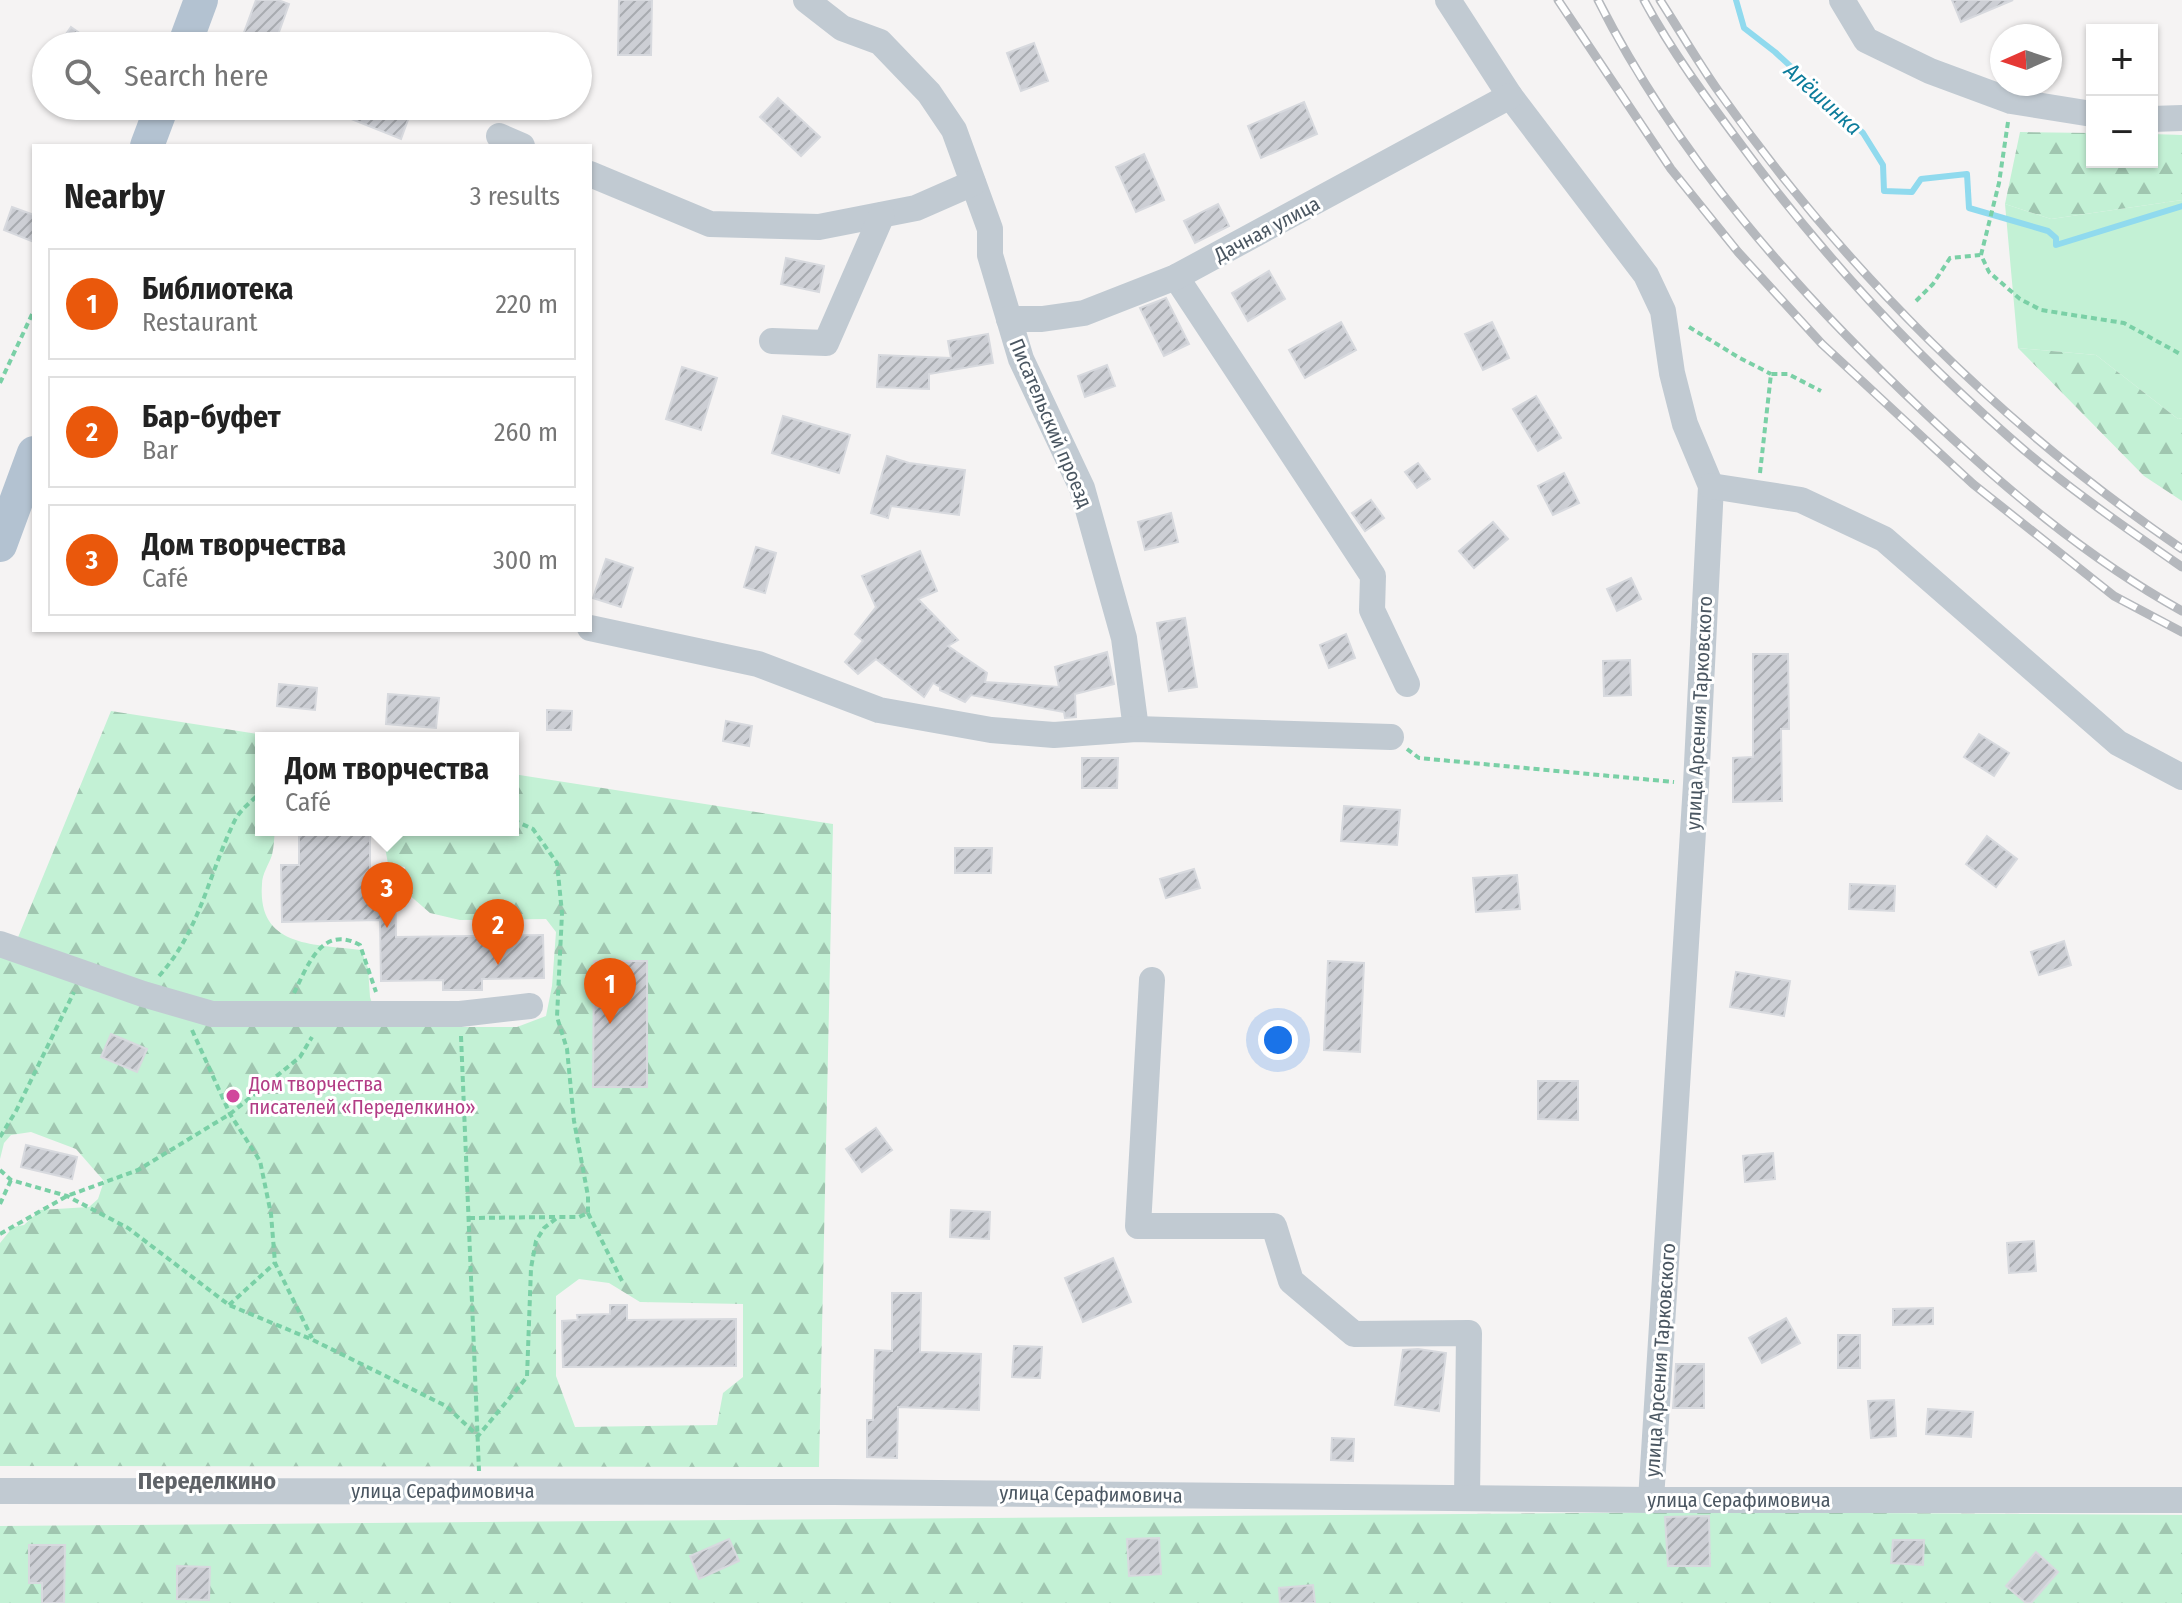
<!DOCTYPE html>
<html lang="en">
<head>
<meta charset="utf-8">
<style>
  body { margin:0; font-family:"Fira Sans Condensed",sans-serif; background:#f6f6f6; color:#222 }
  .controls { position:absolute; right:24px; top:24px; display:grid; overflow:hidden; border-radius:0px; box-shadow:0 2px 6px #0004 }
  .controls button { width:72px; height:72px; display:grid; place-items:center; padding:0; border:0; border-bottom:2px solid #e0e0e0; background:#fff; color:#222; font:40px sans-serif }
  .compass { position:absolute; left:1990px; top:24px; width:72px; height:72px; border-radius:50%; background:#fff; box-shadow:0 2px 6px #0004; rotate:267deg }
  .you { position:absolute; left:1278px; top:1040px; width:28px; height:28px; margin:-20px; border:6px solid #fff; border-radius:50%; background:#1a73e8; box-shadow:0 0 0 12px #1a73e833 }
  .badge { display:grid; place-items:center; width:52px; height:52px; border-radius:50%; background:#ea580c; color:#fff; font-size:26px; font-weight:700 }
  .pin { position:absolute; translate:-50% -66px; filter:drop-shadow(0 2px 4px #0008) }
  .pin::after { content:''; position:absolute; top:42px; width:28px; height:24px; background:inherit; clip-path:polygon(0 0,100% 0,50% 100%) }
  .popup { position:absolute; left:255px; top:732px; width:264px; height:104px; box-sizing:border-box; display:grid; place-content:center; border-radius:0px; background:#fff; filter:drop-shadow(0 2px 6px #0005); font-size:26px; white-space:nowrap; color:#767676 }
  .popup b { font-size:30px; color:#222 }
  .popup::after { content:''; position:absolute; left:50%; top:100%; margin-left:-16px; border:16px solid transparent; border-top-color:#fff }
  .list { margin:0; padding:0; list-style:none }
  h2 { display:flex; justify-content:space-between; align-items:center; height:104px; margin:0; padding:0 32px; font-size:34px }
  h2 small { font-size:26px; font-weight:400; color:#767676 }
  .list li { display:grid; grid-template-columns:52px 1fr auto; gap:24px; align-items:center; box-sizing:border-box; height:112px; margin:0 16px 16px; padding:0 16px; border:2px solid #e0e0e0; border-radius:0px }
  .list b { display:block; font-size:30px; white-space:nowrap }
  .list p { margin:0; font-size:26px; white-space:nowrap; color:#767676 }
  .list em { font-size:26px; font-style:normal; color:#767676 }
  .icon { flex:none; width:44px; height:44px; fill:none; stroke:currentColor; stroke-width:2; stroke-linecap:round; stroke-linejoin:round }
  .map { position:relative; flex:none; width:2182px; height:1603px; overflow:hidden }
  .search { position:absolute; background:#fff; box-shadow:0 2px 6px #0004; left:32px; top:32px; width:560px; height:88px; display:flex; align-items:center; gap:20px; box-sizing:border-box; padding:0 28px; border-radius:44px; color:#767676; font-size:30px }
  .panel { position:absolute; background:#fff; box-shadow:0 2px 6px #0004; left:32px; top:144px; width:560px; height:488px; border-radius:0px }
  .map>svg:first-child { display:block }
</style>
</head>
<body>
<div class="map">
<svg width="2182" height="1603" viewBox="0 0 2182 1603">
  <defs>
    <pattern id="forest-firs" width="22" height="20" patternUnits="userSpaceOnUse" patternTransform="scale(2)"><rect width="22" height="20" fill="#c3f1d5"/><path d="M5 1l3.5 6h-7zM16 11l3.5 6h-7z" fill="#a0c6b0"/></pattern>
    <pattern id="building-hatch" width="6" height="6" patternUnits="userSpaceOnUse" patternTransform="scale(2)"><rect width="6" height="6" fill="#cdcfd5"/><path d="M-1 1l2-2M0 6l6-6M5 7l2-2" fill="none" stroke="#a8abb0"/></pattern>
  </defs>
  <rect width="100%" height="100%" fill="#f5f3f3"/>
  <!-- green -->
  <path fill="#c3f1d5" d="M2182,200V418L2178,419L2096,355L2018,348L2005,204L2051,219Z"/>
  <!-- forest -->
  <g fill="url(#forest-firs)" fill-rule="evenodd">
    <path d="M2020,132L2092,133V162H2152V134L2182,135V200L2051,219L2005,204Z"/>
    <path d="M2018,348L2096,355L2178,419L2182,418V501L2144,476Z"/>
    <path d="M111,711L283,738H261V830H275C274,838 274,847 272,855C269,864 262,874 262,884C257,948 314,944 361,950L368,968L370,997L380,1027H517L546,1016L552,986L556,932L546,919L460,920L430,913L407,893L405,867L388,864L382,830H513V774L833,824L819,1467L0,1466V1243L13,1227L24,1225L40,1210L89,1207L98,1199L104,1181L76,1149L31,1132L11,1135L4,1143L0,1159V953L12,952ZM579,1279L609,1283L640,1302L743,1304V1377L723,1393L717,1425L575,1427L556,1376V1296Z"/>
    <path d="M1709,1512L2182,1515V1603H0V1526Z"/>
  </g>
  <g fill="none" stroke-linecap="round" stroke-linejoin="round">
    <!-- stream -->
    <path stroke="#90daee" stroke-width="6" d="M1736,0L1744,28L1775,52L1863,133L1883,165L1884,191L1912,192L1921,179L1967,174L1969,208L2048,231L2056,238V245L2182,206"/>
  </g>
  <!-- building -->
  <g fill="url(#building-hatch)" stroke="#d7d9de" stroke-width="2">
    <path d="M256,0H278L289,4L274,46H239Z"/>
    <path d="M619,0H652L651,55H618Z"/>
    <path d="M1952,0H2013L1961,22Z"/>
    <path d="M71,27L98,46H58Z"/>
    <path d="M1034,43L1048,81L1021,91L1007,53Z"/>
    <path d="M778,98L820,137L801,156L760,117Z"/>
    <path d="M1304,102L1317,134L1261,158L1248,126Z"/>
    <path d="M319,106H413L401,139Z"/>
    <path d="M1144,154L1164,200L1136,212L1116,167Z"/>
    <path d="M1218,204L1229,226L1195,243L1184,221Z"/>
    <path d="M12,207L34,215V242L4,230Z"/>
    <path d="M786,258L824,266L819,292L781,284Z"/>
    <path d="M1269,271L1285,299L1248,321L1232,293Z"/>
    <path d="M1166,298L1189,344L1164,356L1140,308Z"/>
    <path d="M1341,322L1356,350L1305,378L1289,350Z"/>
    <path d="M1492,322L1509,358L1483,370L1465,334Z"/>
    <path d="M988,334L993,363L929,374V389L877,387L879,355L951,358L948,341Z"/>
    <path d="M1107,365L1115,386L1085,397L1078,376Z"/>
    <path d="M682,367L717,378L701,430L666,419Z"/>
    <path d="M1536,396L1561,438L1538,451L1513,409Z"/>
    <path d="M783,416L850,435L839,473L772,453Z"/>
    <path d="M887,456L909,463L965,470L959,515L891,506L888,518L871,513Z"/>
    <path d="M1418,463L1430,479L1417,488L1405,472Z"/>
    <path d="M1564,473L1579,503L1553,515L1538,486Z"/>
    <path d="M1371,500L1384,518L1365,531L1352,513Z"/>
    <path d="M1171,513L1178,542L1145,550L1138,522Z"/>
    <path d="M1493,522L1508,539L1474,568L1459,551Z"/>
    <path d="M756,547L776,553L765,593L744,587Z"/>
    <path d="M920,551L937,591L918,599L958,640L948,646L987,673L985,682L1059,687L1055,667L1107,652L1114,684L1075,694L1076,717L1065,718L1064,712L971,695L965,702L940,690V687L933,683L924,697L876,659L858,674L845,662L863,641L855,634L876,607L862,576Z"/>
    <path d="M606,559L633,568L621,607L593,598Z"/>
    <path d="M1631,578L1641,599L1617,611L1607,589Z"/>
    <path d="M1185,618L1197,687L1169,691L1157,623Z"/>
    <path d="M1346,634L1355,658L1329,668L1320,645Z"/>
    <path d="M1753,654H1788L1789,729H1781L1782,801L1733,802V758L1753,757Z"/>
    <path d="M1630,660L1631,695L1604,696L1603,661Z"/>
    <path d="M279,684L317,688L315,710L277,706Z"/>
    <path d="M388,694L439,698L436,728L386,724Z"/>
    <path d="M547,710L572,711L571,730H547Z"/>
    <path d="M726,721L752,726L749,746L723,741Z"/>
    <path d="M1979,734L2009,753L1994,776L1964,757Z"/>
    <path d="M1082,758H1118L1117,788H1082Z"/>
    <path d="M1344,806L1400,810L1397,845L1341,841Z"/>
    <path d="M299,830H370V870L395,869L396,937L543,935L544,978L482,979V990H443V980L381,981L380,920L282,922L281,865H299Z"/>
    <path d="M1987,836L2017,859L1996,887L1966,864Z"/>
    <path d="M955,848H992L991,873H955Z"/>
    <path d="M1194,869L1200,888L1166,898L1160,879Z"/>
    <path d="M1517,875L1520,909L1476,912L1473,878Z"/>
    <path d="M1850,884L1895,886L1894,911L1849,909Z"/>
    <path d="M2064,941L2071,965L2039,975L2031,952Z"/>
    <path d="M594,961H647V1087H593Z"/>
    <path d="M1328,961L1364,963L1360,1052L1324,1050Z"/>
    <path d="M1736,972L1790,981L1784,1016L1730,1007Z"/>
    <path d="M111,1034L147,1049L137,1072L101,1057Z"/>
    <path d="M1538,1081H1578V1120L1538,1119Z"/>
    <path d="M876,1128L892,1150L862,1172L846,1149Z"/>
    <path d="M26,1145L77,1157L72,1179L21,1167Z"/>
    <path d="M1773,1153L1775,1179L1745,1182L1743,1156Z"/>
    <path d="M951,1210L990,1212L989,1239L950,1237Z"/>
    <path d="M2034,1241L2036,1271L2009,1273L2007,1243Z"/>
    <path d="M1113,1258L1131,1302L1083,1322L1065,1278Z"/>
    <path d="M892,1293H921L920,1352L981,1354L979,1410L898,1407L897,1458L867,1457V1420H873L875,1350L892,1351Z"/>
    <path d="M610,1305H627V1320L736,1319V1366L563,1367L562,1321L578,1320L577,1315L610,1314Z"/>
    <path d="M1933,1308V1324L1893,1325V1309Z"/>
    <path d="M1786,1318L1800,1343L1762,1363L1749,1338Z"/>
    <rect x="1838" y="1335" width="22" height="33"/>
    <path d="M1014,1346L1042,1347L1040,1378L1012,1377Z"/>
    <path d="M1418,1349L1446,1353L1439,1411L1395,1405L1403,1350Z"/>
    <path d="M1676,1364H1704V1408H1673Z"/>
    <path d="M1894,1400L1896,1436L1871,1438L1868,1401Z"/>
    <path d="M1928,1409L1973,1412L1971,1437L1926,1434Z"/>
    <path d="M1332,1438L1354,1439L1353,1461L1331,1460Z"/>
    <path d="M1709,1516L1710,1566H1668L1665,1517Z"/>
    <path d="M1159,1538L1161,1574L1129,1576L1127,1539Z"/>
    <path d="M729,1539L739,1561L699,1579L690,1556Z"/>
    <path d="M1893,1540H1924L1923,1565L1891,1563Z"/>
    <path d="M29,1545H65L64,1603H42V1583H29Z"/>
    <path d="M2036,1552L2058,1572L2031,1603H2026L2006,1586Z"/>
    <path d="M177,1566L210,1567L209,1600L177,1599Z"/>
    <path d="M1313,1585L1315,1603H1280L1279,1588Z"/>
  </g>
  <g fill="none" stroke-linecap="round" stroke-linejoin="round">
    <!-- path -->
    <g stroke="#7ad0a6" stroke-width="4" stroke-dasharray="6 4" stroke-linecap="butt">
      <path d="M2008,122L1999,183L1981,255L1989,272L2020,299L2041,310L2124,323L2182,355"/>
      <path d="M1916,301L1933,284L1950,258L1980,255"/>
      <path d="M1689,327L1738,357L1771,374"/>
      <path d="M0,383L34,310"/>
      <path d="M1760,473L1771,374H1788L1821,391"/>
      <path d="M1407,749L1419,758L1674,782"/>
      <path d="M159,976C200,931 209,873 235,820C241,809 253,800 261,792"/>
      <path d="M294,993C308,965 322,924 360,945L376,992"/>
      <path d="M192,1030L230,1114L260,1161L271,1214L275,1263L312,1338"/>
      <path d="M461,1036L479,1471"/>
      <path d="M0,1137L16,1111L74,992"/>
      <path d="M0,1170L11,1180L67,1196L128,1228L229,1305L313,1340L446,1406L478,1436L527,1377L531,1268L536,1241L544,1228L558,1217H579L588,1213V1196L574,1121L567,1049L557,1017L562,913L557,863L533,829L513,820"/>
      <path d="M0,1204L11,1180"/>
      <path d="M588,1213L622,1281"/>
      <path d="M469,1218L556,1217"/>
      <path d="M0,1234L67,1196L138,1170L230,1114L300,1057L312,1037"/>
      <path d="M229,1305L275,1263"/>
    </g>
    <!-- minor -->
    <g stroke="#c1cad2" stroke-width="26">
      <path d="M806,0L842,28L880,42L929,93L954,130L990,229V255L1021,359L1082,488L1124,638L1136,729"/>
      <path d="M1448,0L1510,96L1646,275L1663,311L1672,373L1685,424L1711,486L1696,784L1651,1500"/>
      <path d="M1842,0L1866,40L1930,71L2011,101L2092,114"/>
      <path d="M2152,119L2182,118"/>
      <path d="M499,136L522,146"/>
      <path d="M590,174L710,224L819,227L916,208L973,183"/>
      <path d="M1176,277L1373,576L1372,610L1407,684"/>
      <path d="M1009,319H1042L1084,313L1176,277L1510,96"/>
      <path d="M772,341L826,343L882,215"/>
      <path d="M1711,486L1801,500L1884,539L2118,743L2182,777"/>
      <path d="M590,628L758,664L879,710L991,730L1054,735L1136,729L1391,737"/>
      <path d="M0,944L143,994L212,1014H460L530,1006"/>
      <path d="M1152,980L1138,1226H1274L1291,1281L1354,1334L1469,1333L1467,1498"/>
      <path d="M0,1491L834,1492L1651,1500H2182"/>
    </g>
    <!-- major -->
    <g stroke="#b3c2d1" stroke-width="34">
      <path d="M184,46L201,0"/>
      <path d="M147,146L162,106"/>
      <path d="M0,545L34,453"/>
    </g>
    <defs>
      <g id="rail">
        <path d="M1558,0L1671,169L1738,252L1822,344L1973,484L2114,596L2182,632"/>
        <path d="M1598,0C1677,157 1796,291 1924,412C2002,486 2087,558 2182,611"/>
        <path d="M1644,0C1672,52 1707,99 1742,146C1820,252 1909,349 2008,436C2062,484 2123,526 2182,567"/>
        <path d="M1660,0C1680,31 1698,62 1719,92C1844,269 2003,427 2182,549"/>
      </g>
    </defs>
    <!-- rail casing -->
    <use href="#rail" stroke="#b5b8bd" stroke-width="9"/>
    <!-- rail -->
    <use href="#rail" stroke="#fff" stroke-width="6" stroke-dasharray="18" stroke-linecap="butt"/>
  </g>
  <!-- markers -->
  <circle fill="#d1479c" stroke="#fff" stroke-width="3" cx="233" cy="1096" r="8"/>
  <g text-anchor="middle" dominant-baseline="central" stroke-width="6" stroke-linejoin="round" paint-order="stroke">
    <!-- street labels -->
    <g font-size="20" fill="#4a5661" stroke="#fff">
      <text transform="translate(1267 229) rotate(-28)">Дачная улица</text>
      <text transform="translate(1051 423) rotate(67)">Писательский проезд</text>
      <text transform="translate(1699 713) rotate(-87)">улица Арсения Тарковского</text>
      <text transform="translate(1660 1360) rotate(-86)">улица Арсения Тарковского</text>
      <text x="443" y="1491">улица Серафимовича</text>
      <text transform="translate(1091 1494) rotate(1)">улица Серафимовича</text>
      <text x="1739" y="1500">улица Серафимовича</text>
    </g>
    <!-- hotel labels -->
    <g font-size="20" fill="#b23c85" stroke="#fff" text-anchor="start">
      <text x="249" y="1084">Дом творчества<tspan x="249" dy="23">писателей «Переделкино»</tspan></text>
    </g>
    <!-- water labels -->
    <g font-size="22" font-style="italic" fill="#0c7c9b" stroke="#fff">
      <text transform="translate(1823 99) rotate(42)">Алёшинка</text>
    </g>
    <!-- quarter labels -->
    <g font-size="24" font-weight="bold" fill="#5f6368" stroke="#fff">
      <text x="207" y="1481">Переделкино</text>
    </g>
  </g>
</svg>
<div class="controls">
<button>+</button>
<button>−</button>
</div>
<svg class="compass" viewBox="-18 -18 36 36"><path d="M0-13l5 13h-10z" fill="#e53935"/><path d="M0 13l5-13h-10z" fill="#767676"/></svg>
<div class="you"></div>
<div class="pin badge" style="left:610px;top:1024px">1</div>
<div class="pin badge" style="left:498px;top:965px">2</div>
<div class="pin badge" style="left:387px;top:928px">3</div>
<div class="popup"><b>Дом творчества</b>Café</div>
<div class="search"><svg class="icon" aria-label="search" viewBox="0 0 24 24"><circle cx="10" cy="10" r="6"/><path d="M15 15l6 6"/></svg>Search here</div>
<section class="panel">
<h2>Nearby<small>3 results</small></h2>
<ul class="list">
<li><span class="badge">1</span><div><b>Библиотека</b><p>Restaurant</p></div><em>220 m</em></li>
<li><span class="badge">2</span><div><b>Бар-буфет</b><p>Bar</p></div><em>260 m</em></li>
<li><span class="badge">3</span><div><b>Дом творчества</b><p>Café</p></div><em>300 m</em></li>
</ul>
</section>
</div>
</body>
</html>
